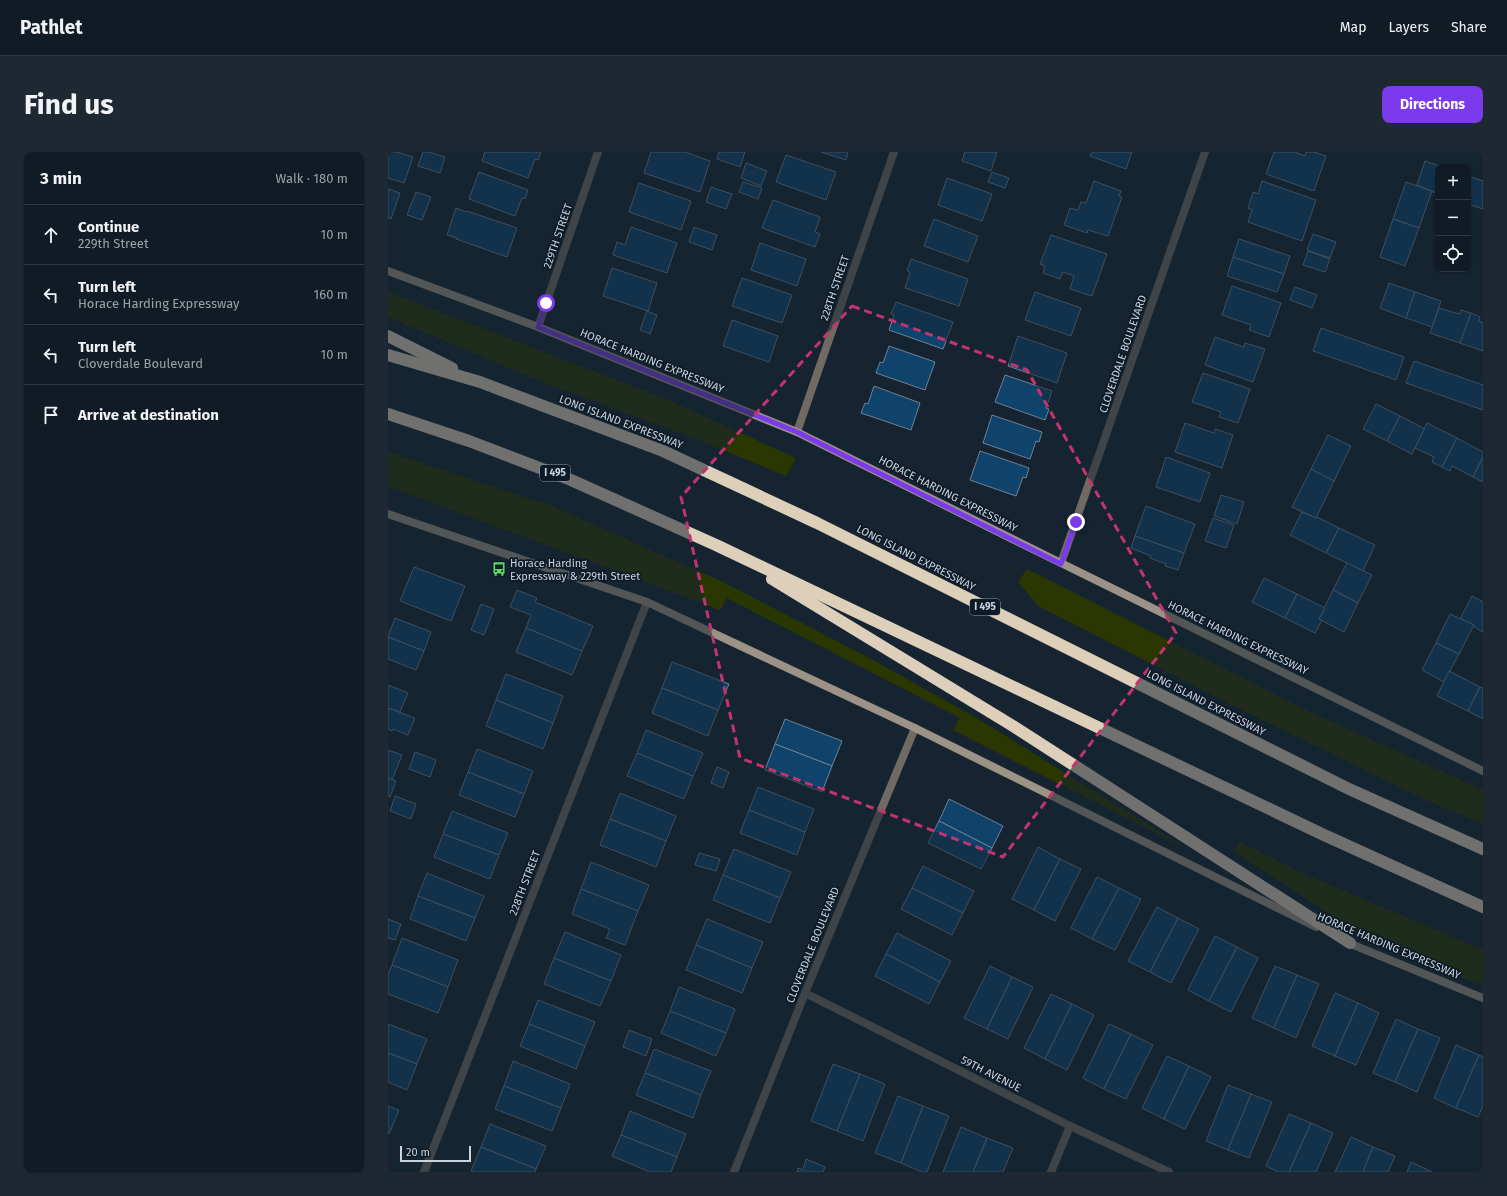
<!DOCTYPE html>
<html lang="en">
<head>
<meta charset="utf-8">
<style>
  body { margin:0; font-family:"Fira Sans",sans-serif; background:#1e2832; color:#f1f3f6 }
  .controls { position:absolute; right:12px; top:12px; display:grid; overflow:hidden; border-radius:8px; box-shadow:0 1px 3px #0004 }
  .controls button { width:36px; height:36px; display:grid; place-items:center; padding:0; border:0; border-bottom:1px solid #303943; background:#101b26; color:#f1f3f6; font:20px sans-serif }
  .scale { position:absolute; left:12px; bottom:10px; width:71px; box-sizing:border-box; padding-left:4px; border:2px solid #cad4dd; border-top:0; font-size:11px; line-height:14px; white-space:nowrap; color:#cad4dd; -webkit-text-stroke:3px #0d1b28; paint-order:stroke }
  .stop { position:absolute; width:12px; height:12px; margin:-9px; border:3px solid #7c3aed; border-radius:50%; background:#fff }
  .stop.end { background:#7c3aed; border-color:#fff; box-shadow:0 1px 4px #0008 }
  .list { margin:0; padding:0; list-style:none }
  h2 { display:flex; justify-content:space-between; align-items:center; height:52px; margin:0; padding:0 16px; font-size:17px }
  h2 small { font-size:13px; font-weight:400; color:#9ca1a7 }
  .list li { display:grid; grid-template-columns:26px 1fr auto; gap:12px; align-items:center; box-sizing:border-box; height:60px; padding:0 16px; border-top:1px solid #303943 }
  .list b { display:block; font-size:15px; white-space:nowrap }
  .list p { margin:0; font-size:13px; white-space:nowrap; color:#9ca1a7 }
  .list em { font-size:13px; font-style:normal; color:#9ca1a7 }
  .icon { flex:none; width:22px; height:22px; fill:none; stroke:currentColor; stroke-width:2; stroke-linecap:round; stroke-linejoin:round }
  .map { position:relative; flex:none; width:1095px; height:1020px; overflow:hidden; border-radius:8px }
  header { display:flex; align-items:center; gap:24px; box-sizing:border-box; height:56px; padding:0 20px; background:#101b26; border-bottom:1px solid #303943 }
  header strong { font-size:19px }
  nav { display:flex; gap:22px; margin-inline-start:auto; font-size:14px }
  .intro { display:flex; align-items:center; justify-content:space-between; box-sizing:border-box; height:96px; padding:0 24px }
  h1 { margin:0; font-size:28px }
  .button { padding:10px 18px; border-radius:8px; background:#7c3aed; color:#fff; font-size:14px; font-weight:700 }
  main { display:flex; gap:24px; padding:0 24px }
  aside { flex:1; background:#101b26; border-radius:8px; box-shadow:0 1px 3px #0004 }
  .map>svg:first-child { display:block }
</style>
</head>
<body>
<header>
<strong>Pathlet</strong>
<nav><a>Map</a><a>Layers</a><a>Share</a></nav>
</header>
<div class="intro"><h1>Find us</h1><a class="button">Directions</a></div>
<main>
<aside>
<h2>3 min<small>Walk · 180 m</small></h2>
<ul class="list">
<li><svg class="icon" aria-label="ahead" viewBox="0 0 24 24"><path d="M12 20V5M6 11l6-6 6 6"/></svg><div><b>Continue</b><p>229th Street</p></div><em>10 m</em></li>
<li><svg class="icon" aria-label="left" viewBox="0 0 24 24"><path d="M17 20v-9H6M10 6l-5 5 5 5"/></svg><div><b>Turn left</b><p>Horace Harding Expressway</p></div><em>160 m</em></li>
<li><svg class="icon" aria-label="left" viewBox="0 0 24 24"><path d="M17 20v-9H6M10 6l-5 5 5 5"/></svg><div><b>Turn left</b><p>Cloverdale Boulevard</p></div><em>10 m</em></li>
<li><svg class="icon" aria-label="arrive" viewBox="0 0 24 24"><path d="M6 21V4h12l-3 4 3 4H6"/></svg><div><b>Arrive at destination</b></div></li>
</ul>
</aside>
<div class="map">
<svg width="1095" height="1020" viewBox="0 0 1095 1020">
  <rect width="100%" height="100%" fill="#162432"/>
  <!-- green -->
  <g fill="#2b3700">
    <path d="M0,140L283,249L408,306L398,324L306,286L152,229L0,165Z"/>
    <path d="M0,300L164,354L337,431L485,508L587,565L801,698L565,578L572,566L339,446L332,458L0,334Z"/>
    <path d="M639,417L920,559L1095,638V672L1040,649L844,553L650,454L630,430Z"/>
    <path d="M852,690L919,723L1095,798V834L1012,799L956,771L846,700Z"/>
  </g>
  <!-- building -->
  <g fill="#0f436b" stroke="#708191">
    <path d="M0,0H9L25,5L16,31L0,26Z"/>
    <path d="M35,0H41L57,5L52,21L30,14Z"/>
    <path d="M97,0H153L150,8L147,7L140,26L94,9Z"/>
    <path d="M263,0H297L322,9L312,40L256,21Z"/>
    <path d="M331,0H357L352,15L329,7Z"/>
    <path d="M433,0H460L458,8Z"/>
    <path d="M577,0H609L603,19L574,9Z"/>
    <path d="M704,0H744L738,17L702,4Z"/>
    <path d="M886,0H907L917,4L918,0H926L938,4L926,39L878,22Z"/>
    <path d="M398,3L448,20L438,48L388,30Z"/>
    <path d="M1037,9L1055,15H1050V42L1029,33Z"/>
    <path d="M358,11L379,19L373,34L353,26Z"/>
    <path d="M91,20L140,38L137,47L134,46L127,64L81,47Z"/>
    <path d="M604,20L621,26L617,36L600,30Z"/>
    <path d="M1080,24L1095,29V57L1080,52Z"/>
    <path d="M559,26L604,42L594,69L550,53Z"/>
    <path d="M706,29L733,39L731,44L734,45L720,84L700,78L699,81L676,73L682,56L690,58L693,50L698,51Z"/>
    <path d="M874,29L928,48L914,89L860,70L864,58L860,56L865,40L870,42Z"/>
    <path d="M355,30L374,36L370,47L351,40Z"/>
    <path d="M1018,30L1044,39L1031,76L1005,67Z"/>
    <path d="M251,31L303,49L293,78L241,60Z"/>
    <path d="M323,35L344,42L338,57L318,50Z"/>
    <path d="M0,37L12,41L3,67L0,66Z"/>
    <path d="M28,40L43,45L34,68L19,63Z"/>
    <path d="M385,48L432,65L427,80L432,82L427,95L374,76Z"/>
    <path d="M68,56L78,60L79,59L129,76L119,105L68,87L69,86L59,83Z"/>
    <path d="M546,67L590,84L580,110L536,94Z"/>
    <path d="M1005,67L1031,76L1017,114L992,105Z"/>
    <path d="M243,75L289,91L279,121L225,103L229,90L237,93Z"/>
    <path d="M306,75L329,83L324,98L301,90Z"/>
    <path d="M925,82L948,90L942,106L919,98Z"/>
    <path d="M663,83L719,102L704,144L682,137L686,124L675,120L672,127L655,121L657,114L652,112Z"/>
    <path d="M851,87L902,104L896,122L845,105Z"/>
    <path d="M372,91L418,107L409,134L363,118Z"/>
    <path d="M920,99L942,107L937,120L915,113Z"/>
    <path d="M845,105L896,122L889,140L839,124Z"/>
    <path d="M523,107L580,127L571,154L517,136L522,120L519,119Z"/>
    <path d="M224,116L269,131L260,159L215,144Z"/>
    <path d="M354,126L404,143L394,171L344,154Z"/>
    <path d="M1001,131L1027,140L1018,166L992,156Z"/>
    <path d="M844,134L893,151L881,185L861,178L863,173L834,163Z"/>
    <path d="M907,135L929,143L924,156L902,148Z"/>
    <path d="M647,140L693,156L683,184L637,168Z"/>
    <path d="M1027,140L1053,149L1044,175L1018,166Z"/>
    <path d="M508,150L565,170L555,197L501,178L506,163L503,162Z"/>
    <path d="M1051,156L1071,162L1073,158L1083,161L1072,191L1042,181Z"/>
    <path d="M259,159L269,163L262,182L252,178Z"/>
    <path d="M1083,161L1092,165L1091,169L1095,171V199L1072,191Z"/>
    <path d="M344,168L390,184L381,210L335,194Z"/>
    <path d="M933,176L1016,205L1008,228L925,199Z"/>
    <path d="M630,184L679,201L669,231L620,214Z"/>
    <path d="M827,185L856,195L857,191L877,197L865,230L817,213Z"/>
    <path d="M501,194L547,210L537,238L488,221L492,210L495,211Z"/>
    <path d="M1026,209L1095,233V258L1018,231Z"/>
    <path d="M815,221L862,237L850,271L831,265L833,260L804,250Z"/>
    <path d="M617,223L664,239L658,256L661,257L657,268L607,250Z"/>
    <path d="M486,234L532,251L523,278L473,261L477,251L480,252Z"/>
    <path d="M988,252L1012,264L999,289L975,277Z"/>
    <path d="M604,263L654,280L651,290L648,289L642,307L595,291Z"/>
    <path d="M1012,264L1037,277L1024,302L999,289Z"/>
    <path d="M797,271L826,281L827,277L845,283L834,316L787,300Z"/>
    <path d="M1039,271L1069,286L1054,315L1044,310L1046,305L1027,296Z"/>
    <path d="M940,283L963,294L946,329L923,317Z"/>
    <path d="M1069,286L1095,300V305L1085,325L1064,314L1062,319L1054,315Z"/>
    <path d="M592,299L641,316L638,326L635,325L628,344L582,328Z"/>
    <path d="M778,305L822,321L812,350L768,335Z"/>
    <path d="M1095,305V330L1085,325Z"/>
    <path d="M923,317L946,329L928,366L904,355Z"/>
    <path d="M833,343L856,350L849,372L826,364Z"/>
    <path d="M758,354L807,372L796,401L747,384Z"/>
    <path d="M914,360L928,366L929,365L951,376L938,401L902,383Z"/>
    <path d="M825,366L846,373L838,396L817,389Z"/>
    <path d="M951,376L987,393L975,419L938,401Z"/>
    <path d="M747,384L796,401L790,418L777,414L778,412L762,406L763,404L743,396Z"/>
    <path d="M959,411L984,423L970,451L945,438Z"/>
    <path d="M26,415L77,434L63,469L12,449Z"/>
    <path d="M876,426L909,442L897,466L864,450Z"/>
    <path d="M129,438L149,446L147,450L205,474L194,499L138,476L143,463L122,455Z"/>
    <path d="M945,438L970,451L956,480L931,467Z"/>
    <path d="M909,442L937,456L931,467L934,468L927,481L897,466Z"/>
    <path d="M1084,444L1095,450V480L1072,467Z"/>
    <path d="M93,452L106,457L96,483L83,478Z"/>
    <path d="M1062,462L1086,473L1071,502L1048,491Z"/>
    <path d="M7,466L43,480L36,499L0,485Z"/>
    <path d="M138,476L194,499L184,523L128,500Z"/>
    <path d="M0,485L36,499L28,518L0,507Z"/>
    <path d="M1048,491L1071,502L1056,530L1034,518Z"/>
    <path d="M284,510L341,532L330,558L274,536Z"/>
    <path d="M1061,519L1092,535L1080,559L1049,544Z"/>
    <path d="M118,522L175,544L165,571L108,548Z"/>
    <path d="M0,533L20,541L12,560L0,556Z"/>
    <path d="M1092,535L1095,536V567L1080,559Z"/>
    <path d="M274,536L330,558L320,584L264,561Z"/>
    <path d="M108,548L165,571L155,597L98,574Z"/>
    <path d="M0,556L27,566L20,583L5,577L4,579L0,577Z"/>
    <path d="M397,567L454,589L444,614L387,592Z"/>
    <path d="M258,578L315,601L305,624L249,601Z"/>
    <path d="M387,592L444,614L434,640L377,618Z"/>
    <path d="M89,597L145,619L136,642L80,620Z"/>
    <path d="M0,598L14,603L4,628L0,626Z"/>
    <path d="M27,600L48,608L42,625L21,617Z"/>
    <path d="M249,601L305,624L296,647L239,624Z"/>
    <path d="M329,615L341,620L335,636L323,631Z"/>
    <path d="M80,620L136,642L127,665L71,643Z"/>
    <path d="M0,626L8,629L2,645L0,644Z"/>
    <path d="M370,635L426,657L417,680L361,658Z"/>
    <path d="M232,641L288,664L278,689L222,667Z"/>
    <path d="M7,644L28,652L23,667L2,659Z"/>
    <path d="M561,647L615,674L604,696L551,669Z"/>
    <path d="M361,658L417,680L409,703L352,681Z"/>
    <path d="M64,659L120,681L111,703L55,682Z"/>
    <path d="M222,667L278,689L268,715L212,693Z"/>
    <path d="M551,669L604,696L593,717L540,691Z"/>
    <path d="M55,682L111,703L102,727L46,705Z"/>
    <path d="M650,695L672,707L646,758L624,747Z"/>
    <path d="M346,697L403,720L392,746L335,723Z"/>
    <path d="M311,701L332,707L328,719L307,713Z"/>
    <path d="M672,707L693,717L667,769L646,758Z"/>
    <path d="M203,710L261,733L250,759L193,737Z"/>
    <path d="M535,714L586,739L575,761L524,736Z"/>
    <path d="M39,721L96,744L87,766L30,744Z"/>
    <path d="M335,723L392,746L382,771L325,748Z"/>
    <path d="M709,725L731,736L704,787L683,776Z"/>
    <path d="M524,736L575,761L564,783L513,757Z"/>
    <path d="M731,736L753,747L727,798L704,787Z"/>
    <path d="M193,737L250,759L237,793L218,786L222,777L184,762Z"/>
    <path d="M30,744L87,766L78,789L22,767Z"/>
    <path d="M769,755L790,766L762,820L740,809Z"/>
    <path d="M790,766L811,777L783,831L762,820Z"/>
    <path d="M0,767L13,772L7,788L0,786Z"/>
    <path d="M319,767L375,790L364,816L308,793Z"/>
    <path d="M177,780L233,803L223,829L166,806Z"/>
    <path d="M509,781L563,809L552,830L498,802Z"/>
    <path d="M827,784L849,795L821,849L800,838Z"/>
    <path d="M14,786L70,808L60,835L4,813Z"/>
    <path d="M308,793L364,816L354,841L298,818Z"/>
    <path d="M849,795L870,806L843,860L821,849Z"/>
    <path d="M498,802L552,830L541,852L487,824Z"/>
    <path d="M166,806L223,829L212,854L156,832Z"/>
    <path d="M4,813L60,835L50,861L0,842V823Z"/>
    <path d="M602,814L624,825L599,877L576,866Z"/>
    <path d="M887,814L909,823L886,876L864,866Z"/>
    <path d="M909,823L931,832L908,886L886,876Z"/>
    <path d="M624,825L645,835L620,887L599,877Z"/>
    <path d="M291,835L347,857L338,881L282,859Z"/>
    <path d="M947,841L970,851L947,904L924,894Z"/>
    <path d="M663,842L684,852L657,907L636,896Z"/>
    <path d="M150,848L207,870L197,894L141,872Z"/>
    <path d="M970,851L991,861L968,913L947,904Z"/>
    <path d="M684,852L706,863L679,918L657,907Z"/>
    <path d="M282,859L338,881L328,904L273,881Z"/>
    <path d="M1008,867L1030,877L1007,930L985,921Z"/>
    <path d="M0,872L39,887L29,912L0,901Z"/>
    <path d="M141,872L197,894L188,917L132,894Z"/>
    <path d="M721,872L743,882L716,937L695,926Z"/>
    <path d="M1030,877L1052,886L1029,940L1007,930Z"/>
    <path d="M241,878L264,887L258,904L235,895Z"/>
    <path d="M743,882L765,893L738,947L716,937Z"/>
    <path d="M1068,893L1091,903L1068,956L1046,946Z"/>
    <path d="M266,897L323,919L313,943L257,921Z"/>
    <path d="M0,901L29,912L19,938L0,930Z"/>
    <path d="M1091,903L1095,905V954L1090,965L1068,956Z"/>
    <path d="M779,904L801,914L776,967L754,956Z"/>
    <path d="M125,909L182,932L173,956L116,934Z"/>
    <path d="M445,912L472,922L449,979L423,969Z"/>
    <path d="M801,914L823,925L797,977L776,967Z"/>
    <path d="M257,921L313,943L305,966L248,943Z"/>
    <path d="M472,922L497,932L475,989L449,979Z"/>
    <path d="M840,933L863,942L840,998L818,989Z"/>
    <path d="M116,934L173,956L164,979L107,957Z"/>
    <path d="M863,942L884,950L861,1006L840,998Z"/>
    <path d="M510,944L535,954L513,1011L487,1001Z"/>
    <path d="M0,954L11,958L1,982L0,981Z"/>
    <path d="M535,954L561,964L539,1020H534L513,1011Z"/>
    <path d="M242,959L298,982L289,1005L233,983Z"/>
    <path d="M901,962L923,971L901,1020H890L878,1014Z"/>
    <path d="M923,971L945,981L928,1020H901Z"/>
    <path d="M102,972L158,994L148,1017L93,995Z"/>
    <path d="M573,975L599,986L585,1020H555Z"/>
    <path d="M233,983L289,1005L283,1020H262L224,1004Z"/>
    <path d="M963,985L985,995L975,1020H947Z"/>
    <path d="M599,986L625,996L615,1020H585Z"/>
    <path d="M93,995L148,1017L147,1020H87L83,1019Z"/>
    <path d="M985,995L1007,1004L1000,1020H975Z"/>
    <path d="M418,1007L437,1015L435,1020H409L410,1016L415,1018Z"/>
    <path d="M1023,1010L1044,1020H1019Z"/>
  </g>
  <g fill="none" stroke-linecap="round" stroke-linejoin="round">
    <!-- minor -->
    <g stroke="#706a62" stroke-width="8">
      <path d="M150,175L210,0"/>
      <path d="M409,280L506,0"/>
      <path d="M673,411L817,0"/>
      <path d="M417,841L682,974L781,1020"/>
      <path d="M36,1020L259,450"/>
      <path d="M663,1020L682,974"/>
    </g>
    <!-- tertiary -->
    <path stroke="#706a62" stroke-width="8" d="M346,1020L417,841L527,576"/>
    <!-- secondary -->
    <g stroke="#9c9386" stroke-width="8">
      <path d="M0,119L150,175L409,280L673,411L1095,619"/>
      <path d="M0,362L259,450L527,576L928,775"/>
      <path d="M958,790L1095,846"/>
    </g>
    <!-- motorway -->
    <g stroke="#ddcfba" stroke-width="12">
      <path d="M0,184L64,216"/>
      <path d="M0,203L92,230L275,299L429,371L961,637L1095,697"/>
      <path d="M0,262L81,289L183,328L328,393L936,683L1095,755"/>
      <path d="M384,427L625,574L962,791"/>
    </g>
  </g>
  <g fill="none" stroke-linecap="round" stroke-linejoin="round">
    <!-- route -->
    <path stroke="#7c3aed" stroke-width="5" d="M158,151L150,175L409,280L673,412L688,370"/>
  </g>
  <!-- marked area -->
  <path d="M0 0H1095V1020H0ZM464,154L639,218L788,481L615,705L352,606L293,345Z" fill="#162432" fill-opacity=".55" fill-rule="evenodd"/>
  <path fill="none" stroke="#c3346e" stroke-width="3" stroke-dasharray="8 5" stroke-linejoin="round" d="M464,154L639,218L788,481L615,705L352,606L293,345Z"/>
  <!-- icons -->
  <defs>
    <symbol id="bus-bare" viewBox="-9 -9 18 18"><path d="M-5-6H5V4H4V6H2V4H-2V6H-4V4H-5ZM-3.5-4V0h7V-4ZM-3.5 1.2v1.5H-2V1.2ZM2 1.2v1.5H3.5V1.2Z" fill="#64d468" stroke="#0d1b28" stroke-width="2.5" paint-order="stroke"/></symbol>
  </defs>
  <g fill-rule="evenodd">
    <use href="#bus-bare" x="101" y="407" width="20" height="20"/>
  </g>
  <g text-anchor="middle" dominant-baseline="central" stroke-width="3.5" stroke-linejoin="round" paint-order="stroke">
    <!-- shield labels -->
    <g fill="#0d1b28" stroke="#919ca7" stroke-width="1">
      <rect x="152" y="313" width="30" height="16" rx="3"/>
      <rect x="582" y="447" width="30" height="16" rx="3"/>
    </g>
    <g font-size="10" font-weight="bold" fill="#cad4dd">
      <text x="167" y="321">I 495</text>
      <text x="597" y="455">I 495</text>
    </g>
    <!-- street labels -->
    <g font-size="11" fill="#cad4dd" stroke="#0d1b28">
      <text transform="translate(170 84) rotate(-71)">229TH STREET</text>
      <text transform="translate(447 136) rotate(-71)">228TH STREET</text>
      <text transform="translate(735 202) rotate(-71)">CLOVERDALE BOULEVARD</text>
      <text transform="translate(264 209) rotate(22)">HORACE HARDING EXPRESSWAY</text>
      <text transform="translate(233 270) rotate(21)">LONG ISLAND EXPRESSWAY</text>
      <text transform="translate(560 342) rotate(27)">HORACE HARDING EXPRESSWAY</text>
      <text transform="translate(528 406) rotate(27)">LONG ISLAND EXPRESSWAY</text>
      <text transform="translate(850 486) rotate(26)">HORACE HARDING EXPRESSWAY</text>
      <text transform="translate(818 551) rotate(27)">LONG ISLAND EXPRESSWAY</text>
      <text transform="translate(137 731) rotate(-69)">228TH STREET</text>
      <text transform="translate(425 793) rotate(-68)">CLOVERDALE BOULEVARD</text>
      <text transform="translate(1001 794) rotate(23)">HORACE HARDING EXPRESSWAY</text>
      <text transform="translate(603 922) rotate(27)">59TH AVENUE</text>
    </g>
    <!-- poi labels -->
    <g font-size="11" fill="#cad4dd" stroke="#0d1b28" text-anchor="start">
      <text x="122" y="411">Horace Harding<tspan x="122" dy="13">Expressway &amp; 229th Street</tspan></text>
    </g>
  </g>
</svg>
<div class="controls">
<button>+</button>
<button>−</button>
<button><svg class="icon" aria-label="locate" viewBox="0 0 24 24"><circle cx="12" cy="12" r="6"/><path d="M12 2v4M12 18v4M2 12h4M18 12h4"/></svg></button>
</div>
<div class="scale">20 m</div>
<div class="stop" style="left:158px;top:151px"></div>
<div class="stop end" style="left:688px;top:370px"></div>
</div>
</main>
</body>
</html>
